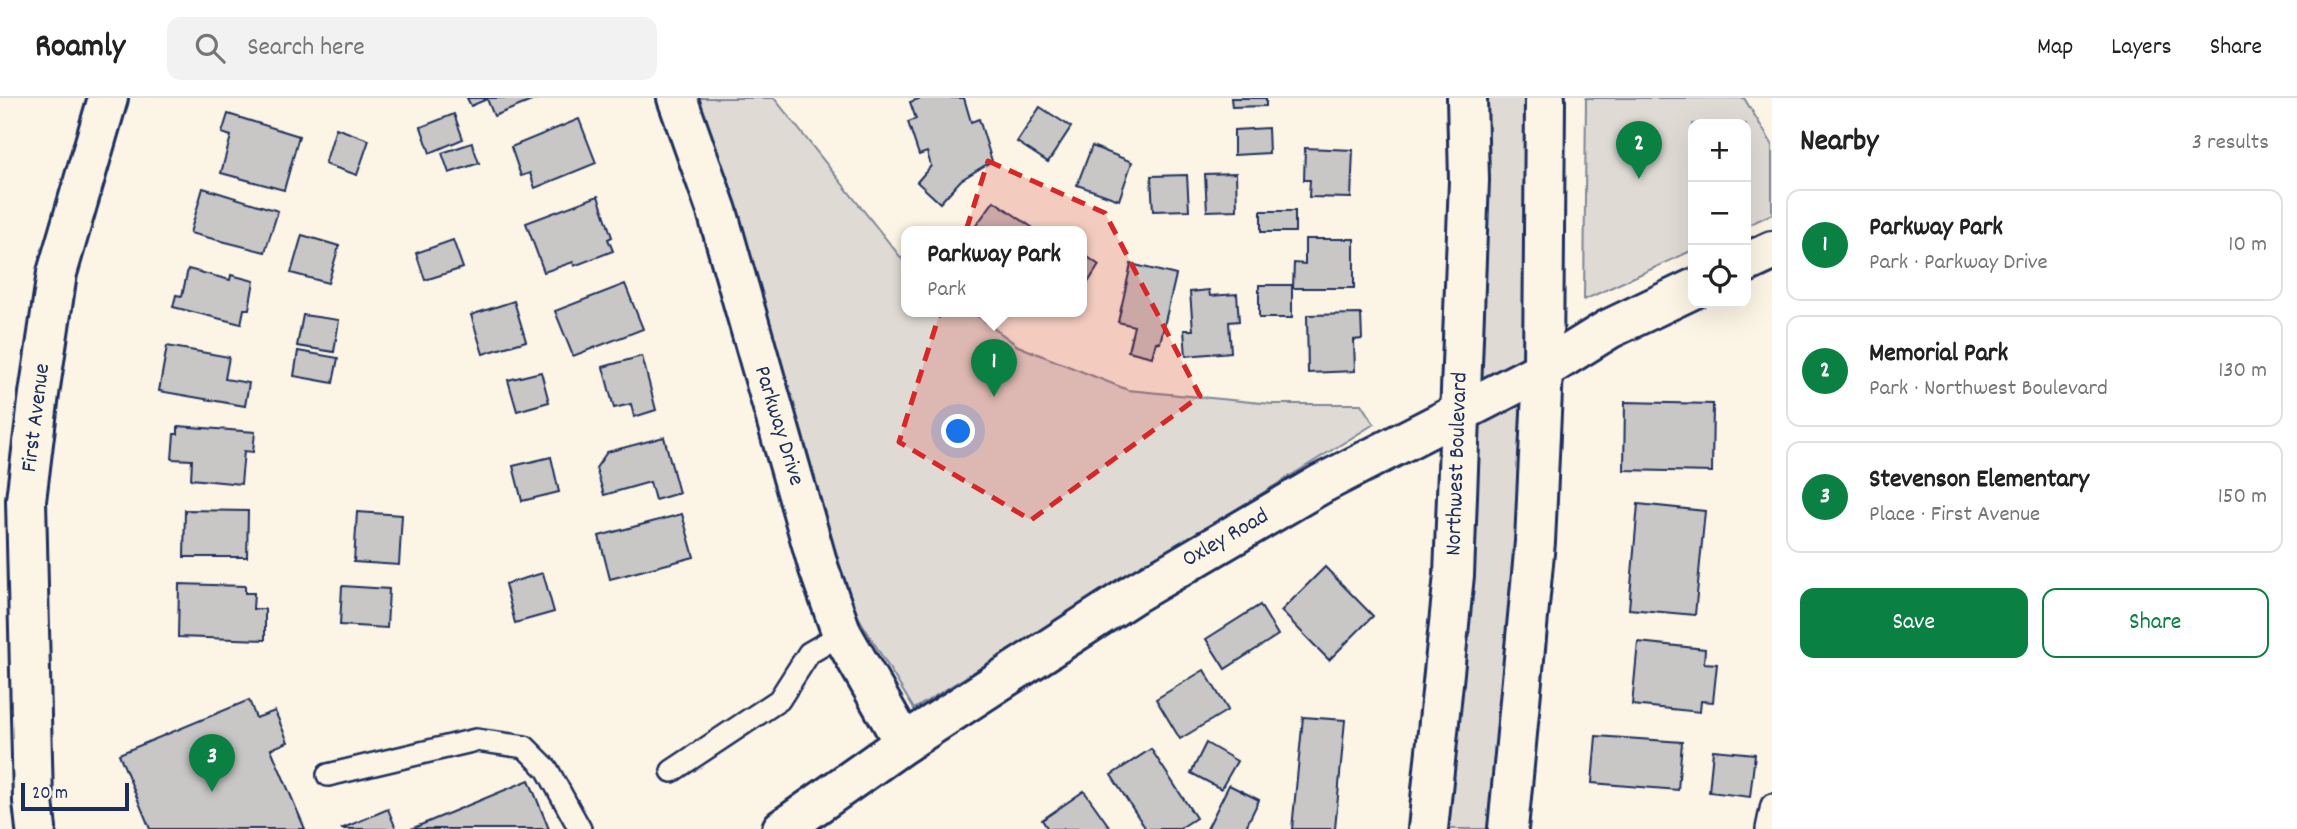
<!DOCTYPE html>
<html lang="en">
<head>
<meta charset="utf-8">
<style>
  body { margin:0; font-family:Dekko,sans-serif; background:#f2f2f2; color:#222 }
  .controls { position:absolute; right:21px; top:21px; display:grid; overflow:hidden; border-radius:14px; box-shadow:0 7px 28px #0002 }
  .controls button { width:63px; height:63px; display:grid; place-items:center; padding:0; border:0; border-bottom:2px solid #e0e0e0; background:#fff; color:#222; font:35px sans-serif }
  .scale { position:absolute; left:21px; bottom:18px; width:108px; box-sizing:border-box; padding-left:7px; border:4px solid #1b2f5e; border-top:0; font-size:19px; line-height:24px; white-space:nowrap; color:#1b2f5e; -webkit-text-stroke:5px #fcf5e5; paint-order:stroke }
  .you { position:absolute; left:959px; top:334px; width:24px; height:24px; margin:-18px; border:5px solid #fff; border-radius:50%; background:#1a73e8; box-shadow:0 0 0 10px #1a73e833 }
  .badge { display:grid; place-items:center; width:46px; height:46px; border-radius:50%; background:#0b8043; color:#fff; font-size:23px; font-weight:700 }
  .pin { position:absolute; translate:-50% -58px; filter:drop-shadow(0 2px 4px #0008) }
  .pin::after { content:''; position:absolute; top:37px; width:24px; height:21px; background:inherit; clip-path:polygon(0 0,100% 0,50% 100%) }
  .popup { position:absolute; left:901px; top:128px; width:186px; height:91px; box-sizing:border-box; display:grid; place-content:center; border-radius:14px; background:#fff; filter:drop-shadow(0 2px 5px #0005); font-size:23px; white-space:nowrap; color:#767676 }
  .popup b { font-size:26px; color:#222 }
  .popup::after { content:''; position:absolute; left:50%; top:100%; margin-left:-14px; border:14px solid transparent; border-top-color:#fff }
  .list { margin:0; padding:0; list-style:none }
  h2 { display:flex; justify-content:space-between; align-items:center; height:91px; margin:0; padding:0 28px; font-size:30px }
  h2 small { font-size:23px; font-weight:400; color:#767676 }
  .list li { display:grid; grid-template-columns:46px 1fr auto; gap:21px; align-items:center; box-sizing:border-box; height:112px; margin:0 14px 14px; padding:0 14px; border:2px solid #e0e0e0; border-radius:14px }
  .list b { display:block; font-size:26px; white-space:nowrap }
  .list p { margin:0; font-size:23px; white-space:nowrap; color:#767676 }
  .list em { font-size:23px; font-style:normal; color:#767676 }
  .actions { display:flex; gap:14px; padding:21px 28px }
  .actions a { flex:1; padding:16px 0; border:2px solid #0b8043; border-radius:14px; text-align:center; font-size:24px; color:#0b8043 }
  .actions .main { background:#0b8043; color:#fff }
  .icon { flex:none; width:38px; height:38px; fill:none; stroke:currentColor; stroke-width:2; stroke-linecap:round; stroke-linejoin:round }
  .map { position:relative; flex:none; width:1772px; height:731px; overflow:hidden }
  header { display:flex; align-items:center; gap:42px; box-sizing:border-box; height:98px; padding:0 35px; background:#fff; border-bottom:2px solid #e0e0e0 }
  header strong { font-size:33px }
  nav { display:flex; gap:38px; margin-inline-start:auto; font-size:24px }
  .search { width:490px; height:63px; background:#f2f2f2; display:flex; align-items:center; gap:18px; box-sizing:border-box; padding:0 24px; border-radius:14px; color:#767676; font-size:26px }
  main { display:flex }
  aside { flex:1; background:#fff }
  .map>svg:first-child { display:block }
</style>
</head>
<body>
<header>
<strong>Roamly</strong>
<div class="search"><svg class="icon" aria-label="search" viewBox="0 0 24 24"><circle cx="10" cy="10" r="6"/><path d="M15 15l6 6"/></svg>Search here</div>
<nav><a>Map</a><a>Layers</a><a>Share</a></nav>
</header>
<main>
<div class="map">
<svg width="1772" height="731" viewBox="0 0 1772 731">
  <rect width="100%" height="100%" fill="#fcf5e5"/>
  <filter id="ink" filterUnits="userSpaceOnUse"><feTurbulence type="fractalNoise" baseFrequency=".0143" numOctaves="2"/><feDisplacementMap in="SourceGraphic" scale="14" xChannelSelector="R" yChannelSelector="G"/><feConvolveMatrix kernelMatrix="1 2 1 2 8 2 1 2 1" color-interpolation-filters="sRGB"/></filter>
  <g filter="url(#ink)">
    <!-- green -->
    <g fill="#dfdbd4" stroke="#7d8599" stroke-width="2">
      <path d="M693,0H774L906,166V213H971L1018,248L1128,292L1272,306H1361L1374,326L914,611L848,502L802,334Z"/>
      <path d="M1467,0H1545L1508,731H1428Z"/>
      <path d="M1586,0H1744L1772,46V116L1746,128V26H1693V152L1584,202Z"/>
    </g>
    <!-- building -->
    <g fill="#c8c7c6" stroke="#1b2f5e" stroke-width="2">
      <path d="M467,0H539L494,18L487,1L471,8Z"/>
      <path d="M921,0H964L971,24L979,21L992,63L961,82L940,105L917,84L931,68L927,54L919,57L908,24L916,21L910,4Z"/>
      <path d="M1231,0H1266V8L1232,9Z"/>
      <path d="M1040,9L1071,29L1048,64L1017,44Z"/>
      <path d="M228,16L299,38L284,92L221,75L231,38L222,35Z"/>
      <path d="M454,16L463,41L430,55L421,29Z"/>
      <path d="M579,21L596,65L535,90L530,75L521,78L511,49Z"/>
      <path d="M336,30L369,42L357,77L325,66Z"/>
      <path d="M1268,30L1269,55L1234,57V32Z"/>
      <path d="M472,45L479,65L449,75L442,55Z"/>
      <path d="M1092,48L1132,64L1119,102L1077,87Z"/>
      <path d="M1305,50L1353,52L1351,100L1309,99L1310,82H1304Z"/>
      <path d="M1236,75L1237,112L1207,113L1205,76Z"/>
      <path d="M1187,77L1189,112L1153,113L1151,78Z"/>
      <path d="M203,90L278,113L265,154L190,135Z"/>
      <path d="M598,98L612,139L608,141L613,153L574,168L573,164L544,174L526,125Z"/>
      <path d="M994,103L1036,132L972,133Z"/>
      <rect x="1261" y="113" width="34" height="21"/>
      <path d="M302,137L339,148L328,185L291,175Z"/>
      <path d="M1305,141H1354V190H1293L1294,165L1305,166Z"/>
      <path d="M453,142L463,170L425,182L416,155Z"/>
      <path d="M1082,155L1099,167L1082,194Z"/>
      <path d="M1131,166L1176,177L1160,245L1156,244L1152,259L1128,253L1134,228L1118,224Z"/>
      <path d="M188,171L230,182L231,177L254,183L249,211H244L241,226L173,209L176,197L182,198Z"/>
      <path d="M625,186L643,231L573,258L555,213Z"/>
      <rect x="1259" y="187" width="33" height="33"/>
      <path d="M1209,192L1210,198L1237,196L1239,223L1229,224L1231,254L1186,258L1184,232H1193L1190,194Z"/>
      <path d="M514,203L526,243L483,256L471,217Z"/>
      <path d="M1361,216L1362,241L1354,242L1355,273L1308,275L1307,217Z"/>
      <path d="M303,217L339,222L334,254L297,248Z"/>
      <path d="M167,248L229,259L225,281L249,285L245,308L159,293Z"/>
      <path d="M298,253L338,260L333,285L294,278Z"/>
      <path d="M642,258L656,312L634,319L631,306L614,310L603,269Z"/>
      <path d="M541,274L549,304L517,313L508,282Z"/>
      <path d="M1625,304L1713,306L1712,374L1624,372Z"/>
      <path d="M178,328L255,334L253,354L244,353L241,386L191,381L192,362L172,361L174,336H178Z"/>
      <path d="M664,339L679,395L655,402L650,384L604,397L596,370L607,354Z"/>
      <path d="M551,359L559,394L522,403L513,368Z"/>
      <path d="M1638,406L1705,413L1695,517L1629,511Z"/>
      <path d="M185,412L248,413L247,459H184Z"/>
      <path d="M357,414L402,417L399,467L354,464Z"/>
      <path d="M682,416L694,459L610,481L599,438Z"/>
      <path d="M1325,469L1373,518L1329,562L1281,513Z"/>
      <path d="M543,475L554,514L515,525L505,486Z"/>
      <path d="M179,486L245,488V495H254L253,511H265V542L178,539Z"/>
      <path d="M342,488L389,491L387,530L340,527Z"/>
      <path d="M1260,507L1278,537L1225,571L1206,541Z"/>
      <path d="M1638,544L1705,551L1704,565L1717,566L1713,604L1701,603L1700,614L1632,607Z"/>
      <path d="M1204,572L1228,612L1180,641L1156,601Z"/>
      <path d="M249,602L256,620L275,613L288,644L271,651L305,731H150L119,656Z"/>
      <path d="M1303,619L1345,622L1335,731H1292Z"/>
      <path d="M1596,638L1682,644L1678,692L1592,685Z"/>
      <path d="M1206,645L1237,663L1221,691L1191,675Z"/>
      <path d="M1151,651L1196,720L1179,731H1146L1111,677Z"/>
      <path d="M1713,652L1755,656L1750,699L1709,694Z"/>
      <path d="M529,682L549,731H411Z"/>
      <path d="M1229,687L1259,702L1245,731H1207Z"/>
      <path d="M1084,693L1111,731H1048L1042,722Z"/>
      <path d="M388,711L396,731H341Z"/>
    </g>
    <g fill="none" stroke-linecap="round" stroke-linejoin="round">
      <defs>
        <g id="service">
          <path d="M672,673L779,602L809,555L842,536"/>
          <path d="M328,677L476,642L525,649L547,671L580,731"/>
          <path d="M1767,731L1772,707"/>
        </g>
        <g id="minor">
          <path d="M677,0L717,113L819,471L842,536L904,645"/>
          <path d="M1746,165L1772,153"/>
          <path d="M782,731L904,645L1135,495L1321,386L1543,272L1609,231L1693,191"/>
        </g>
        <path id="tertiary" d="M36,731L33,703L26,402L39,296L57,175L108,0"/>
        <g id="secondary">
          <path d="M1428,731L1454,477L1469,82L1467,0"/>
          <path d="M1508,731L1535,444L1543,272L1545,0"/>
        </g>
      </defs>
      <!-- service casing -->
      <use href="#service" stroke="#1b2f5e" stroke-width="26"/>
      <!-- minor casing -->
      <use href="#minor" stroke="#1b2f5e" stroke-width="44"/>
      <!-- tertiary casing -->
      <use href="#tertiary" stroke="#1b2f5e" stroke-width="44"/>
      <!-- secondary casing -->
      <use href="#secondary" stroke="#1b2f5e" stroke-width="44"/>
      <!-- service -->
      <use href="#service" stroke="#fcf5e5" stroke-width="21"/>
      <!-- minor -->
      <use href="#minor" stroke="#fcf5e5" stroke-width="38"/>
      <!-- tertiary -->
      <use href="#tertiary" stroke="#fcf5e5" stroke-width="38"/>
      <!-- secondary -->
      <use href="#secondary" stroke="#fcf5e5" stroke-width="38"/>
    </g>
  </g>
  <!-- marked area -->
  <path fill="#d62828" fill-opacity="0.2" stroke="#d62828" stroke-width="5" stroke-dasharray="14 9" stroke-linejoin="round" d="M988,63L1105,115L1200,298L1031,422L899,344Z"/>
  <g text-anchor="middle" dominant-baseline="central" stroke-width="5" stroke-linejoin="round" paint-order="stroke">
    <!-- street labels -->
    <g font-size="23" fill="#1b2f5e" stroke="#fcf5e5">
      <text transform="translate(37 320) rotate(-83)">First Avenue</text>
      <text transform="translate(778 328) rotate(73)">Parkway Drive</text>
      <text transform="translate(1458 366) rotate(-88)">Northwest Boulevard</text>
      <text transform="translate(1226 441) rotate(-30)">Oxley Road</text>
    </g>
  </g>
</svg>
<div class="controls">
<button>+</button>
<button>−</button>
<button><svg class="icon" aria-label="locate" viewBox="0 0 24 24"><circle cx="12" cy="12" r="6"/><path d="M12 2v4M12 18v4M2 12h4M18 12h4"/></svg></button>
</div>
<div class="scale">20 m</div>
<div class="you"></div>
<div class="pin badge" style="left:994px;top:299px">1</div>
<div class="popup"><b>Parkway Park</b>Park</div>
<div class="pin badge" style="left:1639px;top:81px">2</div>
<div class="pin badge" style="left:212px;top:694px">3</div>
</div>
<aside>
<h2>Nearby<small>3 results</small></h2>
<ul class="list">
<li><span class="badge">1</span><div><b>Parkway Park</b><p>Park · Parkway Drive</p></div><em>10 m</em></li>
<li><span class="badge">2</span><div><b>Memorial Park</b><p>Park · Northwest Boulevard</p></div><em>130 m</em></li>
<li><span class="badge">3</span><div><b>Stevenson Elementary</b><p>Place · First Avenue</p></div><em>150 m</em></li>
</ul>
<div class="actions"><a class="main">Save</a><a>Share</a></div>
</aside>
</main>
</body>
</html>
